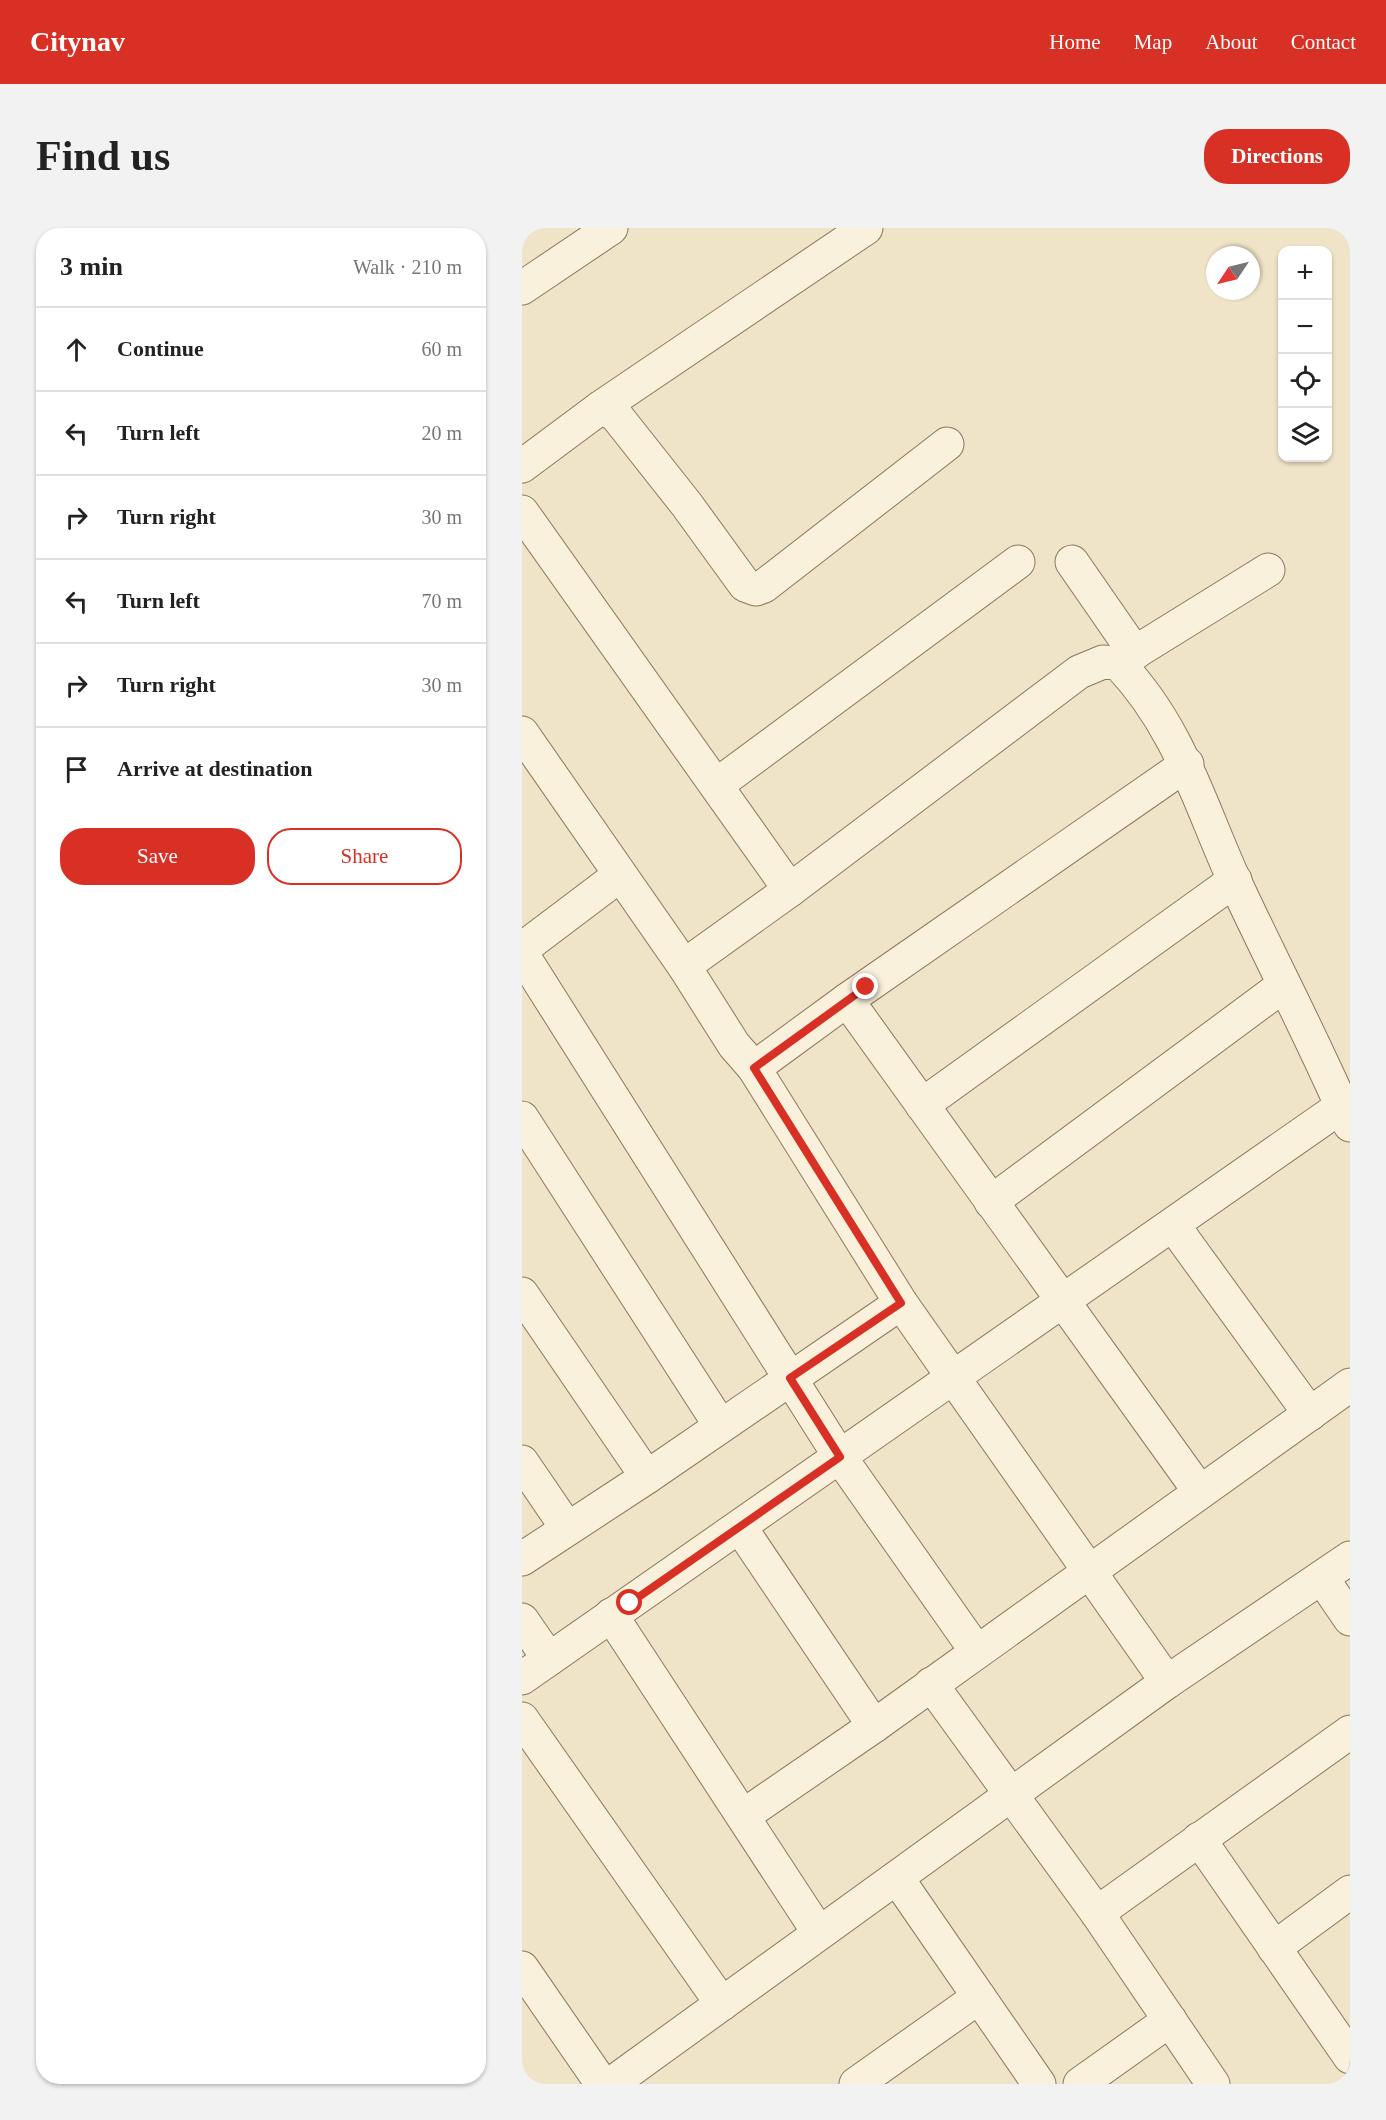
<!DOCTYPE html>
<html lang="en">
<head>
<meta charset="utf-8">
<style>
  body { margin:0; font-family:Georgia,serif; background:#f2f2f2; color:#222 }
  .controls { position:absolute; right:18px; top:18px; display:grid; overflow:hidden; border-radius:12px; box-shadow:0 2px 4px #0004 }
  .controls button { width:54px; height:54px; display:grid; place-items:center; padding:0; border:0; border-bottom:2px solid #e0e0e0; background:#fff; color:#222; font:30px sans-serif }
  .compass { position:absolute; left:684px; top:18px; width:54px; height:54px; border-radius:50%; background:#fff; box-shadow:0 2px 4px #0004; rotate:235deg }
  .stop { position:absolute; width:18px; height:18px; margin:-14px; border:4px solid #d93025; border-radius:50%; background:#fff }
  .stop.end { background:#d93025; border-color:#fff; box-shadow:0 2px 6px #0008 }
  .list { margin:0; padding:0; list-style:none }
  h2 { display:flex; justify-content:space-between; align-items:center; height:78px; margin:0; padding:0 24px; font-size:26px }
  h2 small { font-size:20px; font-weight:400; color:#767676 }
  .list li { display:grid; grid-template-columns:39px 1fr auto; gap:18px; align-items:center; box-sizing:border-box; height:84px; padding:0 24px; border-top:2px solid #e0e0e0 }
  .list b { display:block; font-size:22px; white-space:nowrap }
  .list em { font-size:20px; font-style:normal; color:#767676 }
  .actions { display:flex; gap:12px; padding:18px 24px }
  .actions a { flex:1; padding:14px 0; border:2px solid #d93025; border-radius:24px; text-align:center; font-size:21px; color:#d93025 }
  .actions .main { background:#d93025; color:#fff }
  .icon { flex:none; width:33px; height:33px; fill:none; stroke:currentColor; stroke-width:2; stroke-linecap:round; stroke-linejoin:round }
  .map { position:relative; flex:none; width:828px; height:1856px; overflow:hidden; border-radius:24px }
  header { display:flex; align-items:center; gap:36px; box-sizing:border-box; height:84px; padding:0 30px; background:#d93025; color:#fff }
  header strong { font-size:28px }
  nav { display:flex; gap:33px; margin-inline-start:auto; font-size:21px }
  .intro { display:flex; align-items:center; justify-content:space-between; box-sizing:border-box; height:144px; padding:0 36px }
  h1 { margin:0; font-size:42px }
  .button { padding:15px 27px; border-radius:24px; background:#d93025; color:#fff; font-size:21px; font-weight:700 }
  main { display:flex; gap:36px; padding:0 36px }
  aside { flex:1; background:#fff; border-radius:24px; box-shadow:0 2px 4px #0004 }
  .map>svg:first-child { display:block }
</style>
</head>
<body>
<header>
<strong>Citynav</strong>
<nav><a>Home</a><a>Map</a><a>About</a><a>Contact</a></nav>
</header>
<div class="intro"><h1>Find us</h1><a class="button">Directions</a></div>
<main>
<aside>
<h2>3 min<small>Walk · 210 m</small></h2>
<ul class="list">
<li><svg class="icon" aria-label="ahead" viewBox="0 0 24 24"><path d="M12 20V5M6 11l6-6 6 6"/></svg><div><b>Continue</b></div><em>60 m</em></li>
<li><svg class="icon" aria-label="left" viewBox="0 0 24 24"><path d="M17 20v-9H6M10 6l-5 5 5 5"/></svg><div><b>Turn left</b></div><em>20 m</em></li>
<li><svg class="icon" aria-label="right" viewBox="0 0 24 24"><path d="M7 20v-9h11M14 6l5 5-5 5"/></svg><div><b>Turn right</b></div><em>30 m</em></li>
<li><svg class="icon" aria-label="left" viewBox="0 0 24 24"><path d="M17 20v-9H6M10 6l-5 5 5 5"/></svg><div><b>Turn left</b></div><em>70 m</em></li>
<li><svg class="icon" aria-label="right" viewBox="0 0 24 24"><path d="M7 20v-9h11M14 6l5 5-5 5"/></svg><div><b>Turn right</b></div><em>30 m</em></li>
<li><svg class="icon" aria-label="arrive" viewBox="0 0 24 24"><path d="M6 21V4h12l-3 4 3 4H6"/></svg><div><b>Arrive at destination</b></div></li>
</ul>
<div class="actions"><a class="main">Save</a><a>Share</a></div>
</aside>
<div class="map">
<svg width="828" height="1856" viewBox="0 0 828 1856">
  <rect width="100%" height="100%" fill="#f0e4c8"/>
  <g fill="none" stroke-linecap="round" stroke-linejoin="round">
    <defs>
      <g id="minor">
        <path d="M0,60L89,0"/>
        <path d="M78,180L344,0"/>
        <path d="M0,238L78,180L93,186L165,277L223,357L234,361L242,358L425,216"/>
        <path d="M0,284L268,662"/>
        <path d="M550,334L613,425"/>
        <path d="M596,435L746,342"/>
        <path d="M0,505L162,738L212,817L232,840L379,1075L645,1454"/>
        <path d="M196,556L496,334"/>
        <path d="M0,721L98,647"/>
        <path d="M0,726L318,1229L455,1424"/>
        <path d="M162,738L268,662L557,444L581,434L596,435C658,500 677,575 713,654C751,736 793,815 828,897"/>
        <path d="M325,772L678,1264"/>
        <path d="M232,840L325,772L665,536"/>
        <path d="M400,877L713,652"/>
        <path d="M0,890L198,1197"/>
        <path d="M469,974L762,757"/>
        <path d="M651,997L788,1186"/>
        <path d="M0,1066L125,1249"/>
        <path d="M0,1234L45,1300"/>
        <path d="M218,1299L352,1498"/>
        <path d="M0,1331L125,1249L379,1075"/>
        <path d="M800,1350L828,1391"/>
        <path d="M89,1387L297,1705"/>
        <path d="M0,1392L27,1431"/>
        <path d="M0,1450L820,878"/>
        <path d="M409,1456L575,1685L691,1856"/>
        <path d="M0,1491L200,1776"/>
        <path d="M221,1588L352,1498L828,1157"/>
        <path d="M677,1611L828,1829"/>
        <path d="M375,1650L517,1856"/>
        <path d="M575,1685L828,1504"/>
        <path d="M752,1720L828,1664"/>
        <path d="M0,1740L80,1856"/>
        <path d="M89,1856L645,1454L828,1330"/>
        <path d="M334,1856L457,1769"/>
        <path d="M558,1856L648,1792"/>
      </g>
    </defs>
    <!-- minor casing -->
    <use href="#minor" stroke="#8d765c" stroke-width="35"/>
    <!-- minor -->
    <use href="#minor" stroke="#faf1dc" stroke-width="33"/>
  </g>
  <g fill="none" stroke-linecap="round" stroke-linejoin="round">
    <!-- route -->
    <path stroke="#d93025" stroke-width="8" d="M108,1375L318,1229L268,1150L379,1075L232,840L344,759"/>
  </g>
</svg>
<div class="controls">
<button>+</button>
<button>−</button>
<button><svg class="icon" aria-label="locate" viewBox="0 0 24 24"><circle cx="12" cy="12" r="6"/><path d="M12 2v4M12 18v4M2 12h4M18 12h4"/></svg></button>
<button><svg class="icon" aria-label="layers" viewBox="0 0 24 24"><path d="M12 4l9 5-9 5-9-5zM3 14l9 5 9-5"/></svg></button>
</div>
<svg class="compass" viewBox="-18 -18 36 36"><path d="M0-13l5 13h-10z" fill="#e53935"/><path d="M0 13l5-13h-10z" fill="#767676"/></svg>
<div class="stop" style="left:108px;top:1375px"></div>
<div class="stop end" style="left:344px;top:759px"></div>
</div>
</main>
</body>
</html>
